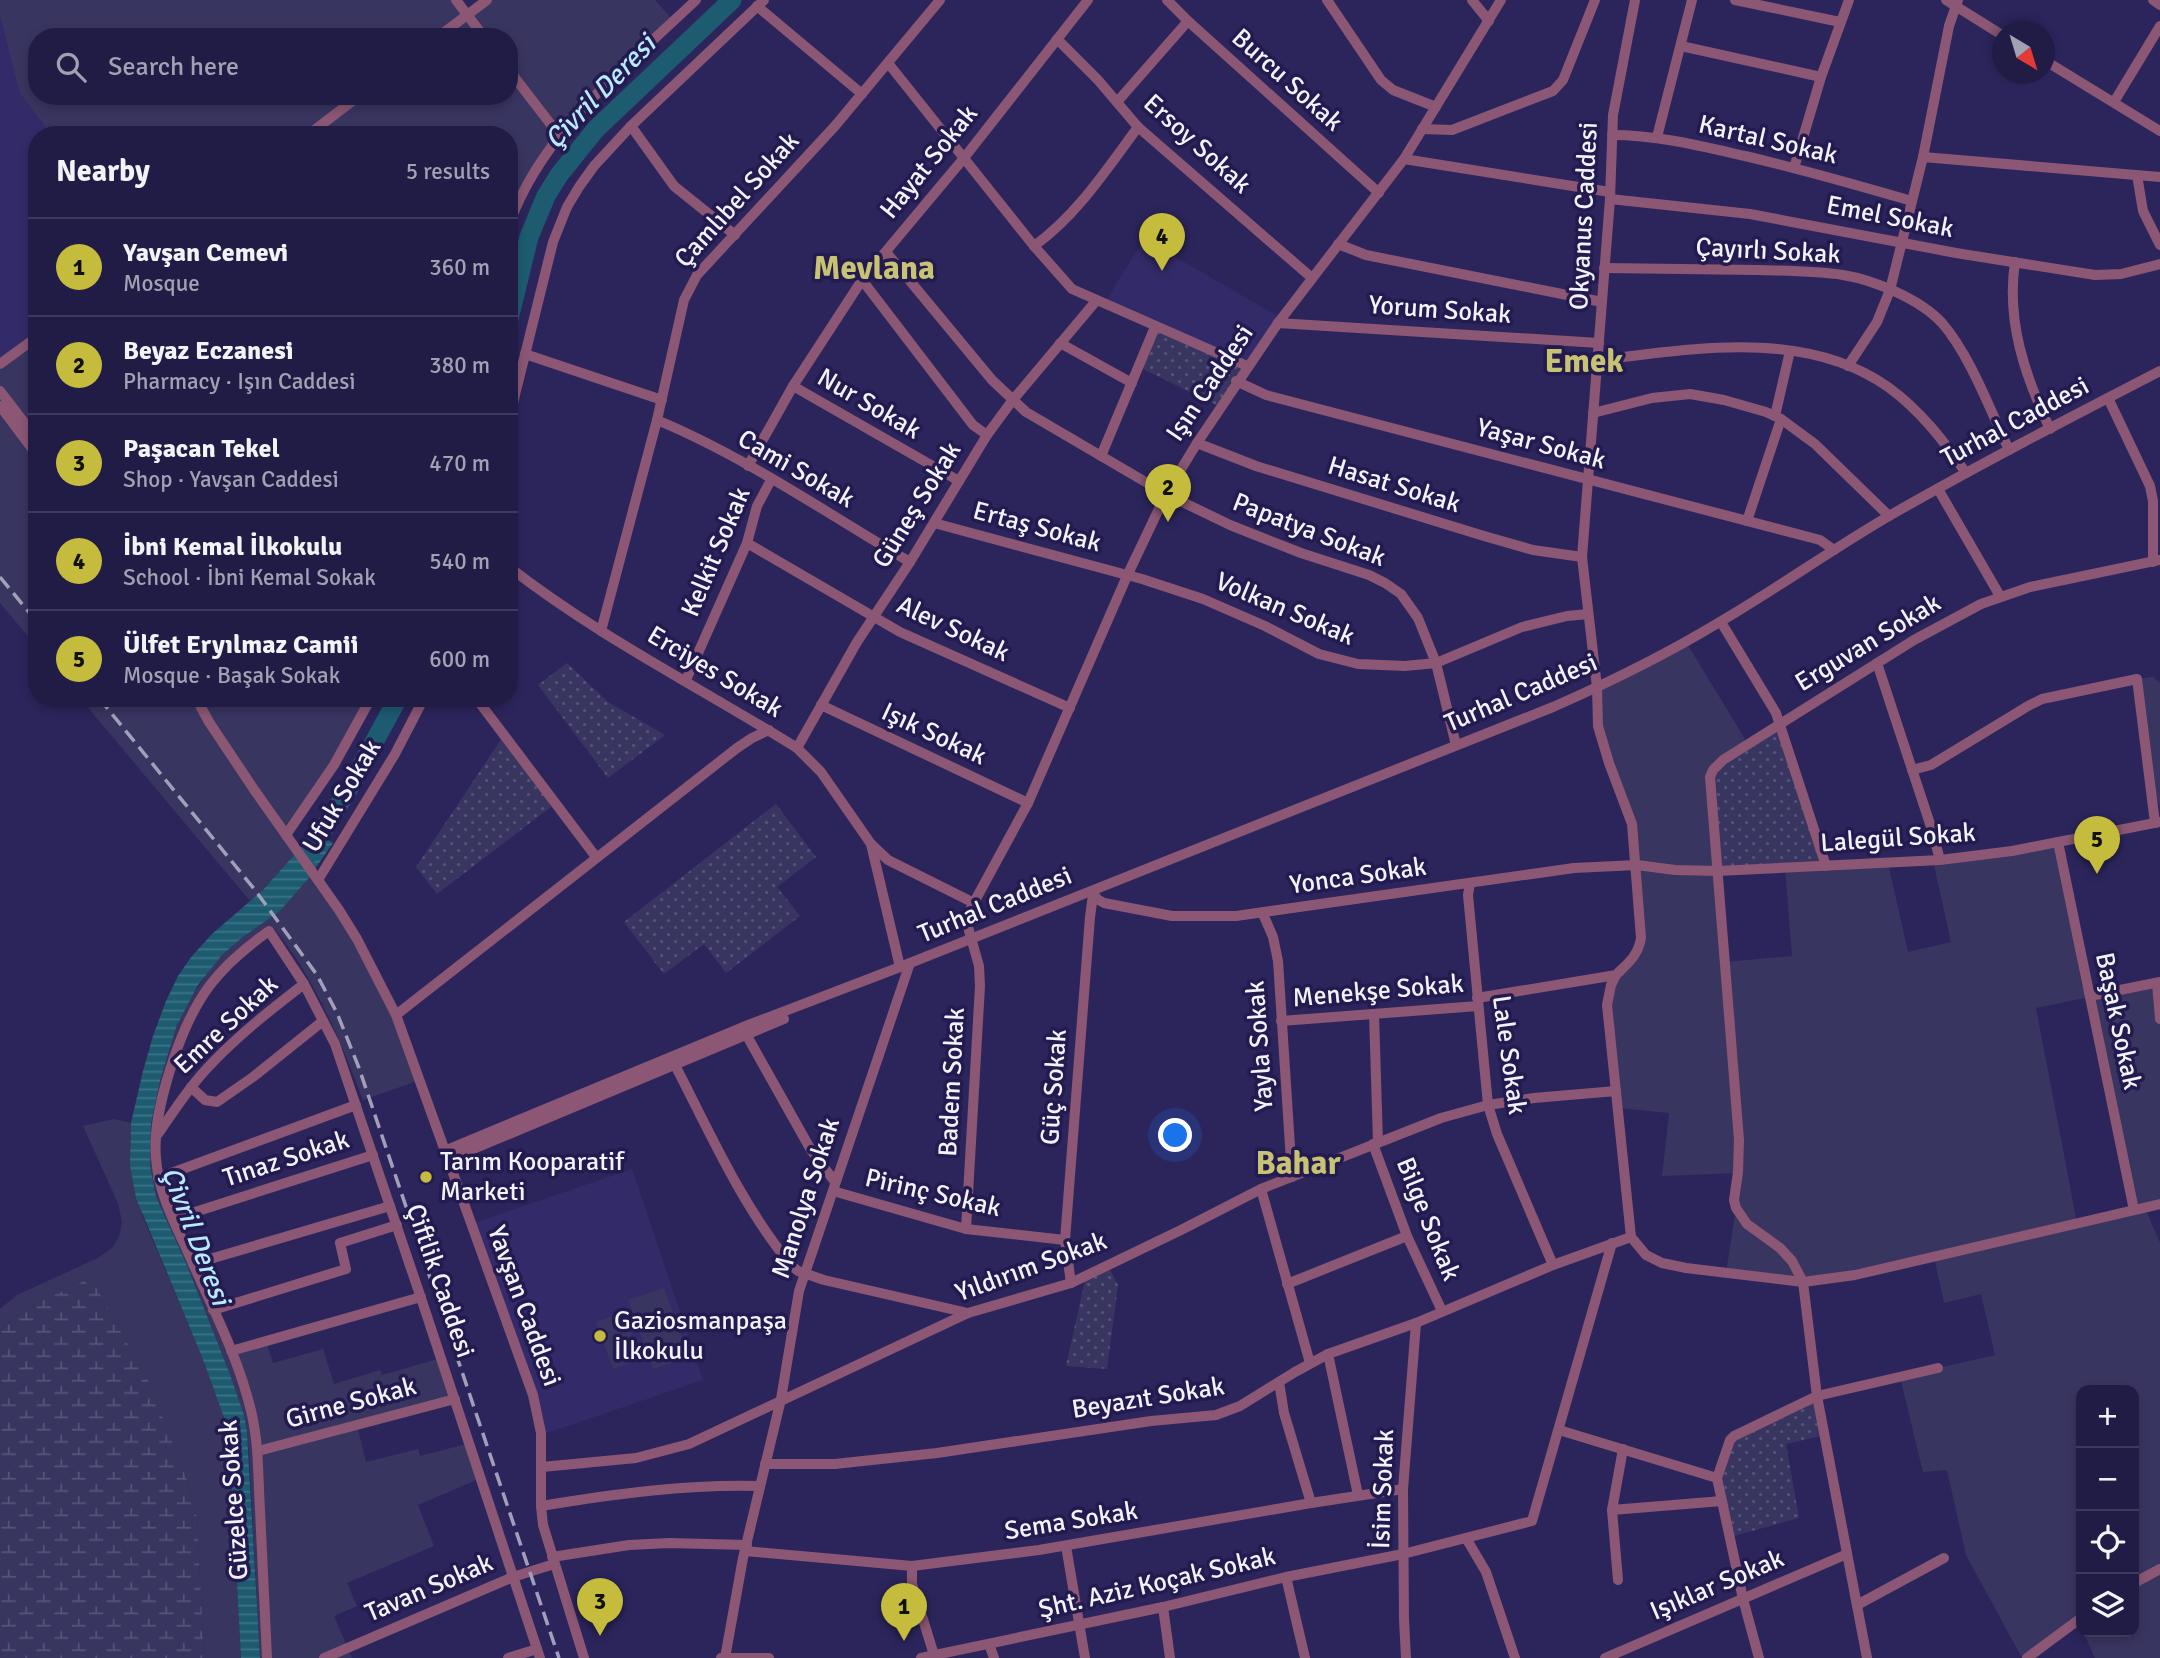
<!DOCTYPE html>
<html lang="en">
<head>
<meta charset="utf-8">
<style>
  body { margin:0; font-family:Signika,sans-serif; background:#2d2950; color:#f1f3f6 }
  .controls { position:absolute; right:21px; bottom:21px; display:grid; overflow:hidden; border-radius:14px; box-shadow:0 4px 10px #0003 }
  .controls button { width:63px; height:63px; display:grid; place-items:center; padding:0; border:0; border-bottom:2px solid #3e3a5e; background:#211c45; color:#f1f3f6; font:35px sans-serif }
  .compass { position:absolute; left:1992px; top:21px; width:63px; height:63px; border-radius:50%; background:#211c45; box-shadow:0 4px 10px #0003; rotate:142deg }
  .you { position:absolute; left:1176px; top:1136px; width:24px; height:24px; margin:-18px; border:5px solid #fff; border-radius:50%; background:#1a73e8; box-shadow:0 0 0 10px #1a73e833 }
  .badge { display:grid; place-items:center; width:46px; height:46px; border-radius:50%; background:#c5bc3d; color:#111; font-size:23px; font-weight:700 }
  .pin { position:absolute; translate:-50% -58px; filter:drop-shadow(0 2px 4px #0008) }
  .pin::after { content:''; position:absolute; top:37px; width:24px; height:21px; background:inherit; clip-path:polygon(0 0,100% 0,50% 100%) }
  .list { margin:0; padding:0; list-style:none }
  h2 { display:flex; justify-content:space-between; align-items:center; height:91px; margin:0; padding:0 28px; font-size:30px }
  h2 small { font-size:23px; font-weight:400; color:#a2a1b3 }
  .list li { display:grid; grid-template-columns:46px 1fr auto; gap:21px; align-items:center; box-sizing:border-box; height:98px; padding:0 28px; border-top:2px solid #3e3a5e }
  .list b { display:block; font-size:26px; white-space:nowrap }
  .list p { margin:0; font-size:23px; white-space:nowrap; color:#a2a1b3 }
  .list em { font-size:23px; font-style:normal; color:#a2a1b3 }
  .icon { flex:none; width:38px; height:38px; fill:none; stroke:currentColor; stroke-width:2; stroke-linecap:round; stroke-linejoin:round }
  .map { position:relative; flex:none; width:2160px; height:1658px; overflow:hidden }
  .search { position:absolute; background:#211c45; box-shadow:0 4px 10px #0003; left:28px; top:28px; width:490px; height:77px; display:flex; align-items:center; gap:18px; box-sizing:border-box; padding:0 24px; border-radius:28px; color:#a2a1b3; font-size:26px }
  .panel { position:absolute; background:#211c45; box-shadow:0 4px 10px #0003; left:28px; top:126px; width:490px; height:581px; border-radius:28px }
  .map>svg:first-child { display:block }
</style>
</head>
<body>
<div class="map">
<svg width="2160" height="1658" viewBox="0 0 2160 1658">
  <defs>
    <pattern id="wetland-marsh" width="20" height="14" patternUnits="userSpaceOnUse" patternTransform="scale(1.75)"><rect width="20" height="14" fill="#393561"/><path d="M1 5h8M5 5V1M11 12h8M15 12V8" fill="none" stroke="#565378"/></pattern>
    <pattern id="park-dots" width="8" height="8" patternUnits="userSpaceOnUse" patternTransform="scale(1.75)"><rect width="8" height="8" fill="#393561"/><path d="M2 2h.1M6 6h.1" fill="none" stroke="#565378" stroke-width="1.8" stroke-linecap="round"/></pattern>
    <pattern id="water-rules" width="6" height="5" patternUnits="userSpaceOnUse" patternTransform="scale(1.75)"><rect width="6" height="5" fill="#1d5b71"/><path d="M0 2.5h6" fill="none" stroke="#3e7386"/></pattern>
  </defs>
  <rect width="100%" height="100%" fill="#2c255c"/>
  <!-- built -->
  <g fill="#332b69">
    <path d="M0,16L20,94L52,135H37V337L0,364Z"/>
    <path d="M1144,239L1281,318L1247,366L1104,304Z"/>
    <path d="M632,1169L703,1380L541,1435L471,1224Z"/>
  </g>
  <!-- grass -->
  <g fill="#393561" fill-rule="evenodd">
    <path d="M0,0H456L467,15L487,0H655L674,21L559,135L509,225V135H52L20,94L0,16ZM37,37H509V96H37Z"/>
    <path d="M37,337V647L0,603V364Z"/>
    <path d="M1686,642L1748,744L1717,764L1725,962L1792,956L1785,868L1888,863L1908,952L1951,942L1933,861L2058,842L2082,986L2090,996L2160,982V1204L2145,1208L2160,1243V1658H2095L2083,1632H2134V1390H2081V1628L2078,1621L2022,1658L1966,1555L1947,1470L1923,1472L1900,1377L1995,1355L1981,1294L1944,1303L1934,1257L1837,1278L1726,1273L1736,1208L1738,1173L1662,1176L1669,1113L1618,1108L1609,995L1637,954L1634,833L1609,763L1597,687ZM2085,998L2134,1210L2077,1223L2036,1008Z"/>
    <path d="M2153,677L2160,683V807L2148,775L2137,679Z"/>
    <path d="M80,698H371L286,835L297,851L263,890L250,901Z"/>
    <path d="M313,873L357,939L420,1080L363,1100C340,1039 315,979 274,928L247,947L190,1017L156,1131L158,1178L231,1351L266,1341L273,1363L323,1349L334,1384L380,1370L382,1375L441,1358L455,1399L357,1425L366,1462L418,1449L420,1456L470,1443L481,1478L418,1505L434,1546L347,1583L357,1606L334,1616L352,1658H260L249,1452L244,1415L186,1263L156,1197L150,1165L149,1144L151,1123L161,1077L177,1025L186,1005L210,969L222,955L243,937L280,911Z"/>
    <path d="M114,1119L131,1123L130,1142L142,1215L202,1357L225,1420L230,1456L241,1658H204L197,1518L189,1485L148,1380L91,1279L26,1308L0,1330V1309L17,1295L98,1258L112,1248L119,1237L122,1222L118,1203L83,1126Z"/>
    <path d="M664,1288L689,1357L653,1369L628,1300Z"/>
    <path d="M623,1312L640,1359L613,1369L596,1322Z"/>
  </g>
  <!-- wetland -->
  <path fill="url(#wetland-marsh)" d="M91,1278L148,1380L189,1485L197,1518L204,1658H0V1330L26,1308Z"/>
  <!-- park -->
  <g fill="url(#park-dots)">
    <path d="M1155,327L1247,366L1220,407L1139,367Z"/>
    <path d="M567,663L608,702L665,735L608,778L538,685Z"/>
    <path d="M1780,724L1826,866L1718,871L1713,770Z"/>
    <path d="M504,735L555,804L437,894L416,867Z"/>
    <path d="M776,804L816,857L777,887L800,916L726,973L704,944L664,974L624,922Z"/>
    <path d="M1108,1266L1118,1285L1107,1369L1066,1366L1086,1276Z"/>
    <path d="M1817,1396L1825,1435L1786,1444L1799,1518L1730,1537L1717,1478L1730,1440Z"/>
  </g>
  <!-- water -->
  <path fill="url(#water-rules)" d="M315,831L333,843L308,879L280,911L243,937L222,955L198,985L177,1025L161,1077L151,1123L150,1165L156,1197L186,1263L229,1372L244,1415L247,1433L260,1658H241L230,1456L225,1420L202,1357L136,1198L130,1165L131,1123L143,1071L153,1036L166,1001L178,976L192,956L212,934L263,890Z"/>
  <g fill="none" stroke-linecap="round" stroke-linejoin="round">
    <!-- river -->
    <g stroke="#1d5b71" stroke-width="19">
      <path d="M509,319L529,237L546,196L559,175L596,129L732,0"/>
      <path d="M308,855L352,783L398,698"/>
    </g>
    <!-- minor -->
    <g stroke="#8b5774" stroke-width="10">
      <path d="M456,0L484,37"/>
      <path d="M1167,0L1188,21L1379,193"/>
      <path d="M1327,0L1381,80L1393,90L1436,107"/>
      <path d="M1472,0L1489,21"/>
      <path d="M1735,0L1840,22"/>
      <path d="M1946,0L2002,35"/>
      <path d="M2153,0L2160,5"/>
      <path d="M757,6L862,94"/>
      <path d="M438,37L487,0"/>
      <path d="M1057,39L1098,80L1138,127L1312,278"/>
      <path d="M1681,46L1821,77"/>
      <path d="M2044,60L2160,131"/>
      <path d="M888,63L1034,246L1072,289L1247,366"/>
      <path d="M509,70L559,135"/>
      <path d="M1117,102L1188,21"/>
      <path d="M2114,102L2160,26"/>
      <path d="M631,126L674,186L735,235"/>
      <path d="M1422,129L1452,130L1553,91L1563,80L1595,0"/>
      <path d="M308,135L359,96"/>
      <path d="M1612,135C1657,135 1701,146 1745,156C1801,169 1857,185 1912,201"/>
      <path d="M1657,137L1692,0"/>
      <path d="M1923,157L2160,177"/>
      <path d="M1404,159L1610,192"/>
      <path d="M1794,168L1821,77L1849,0"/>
      <path d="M2137,175L2143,211L2160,245"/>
      <path d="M1610,199L1750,214L1956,253L2095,275L2121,274L2160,264"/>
      <path d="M509,225C542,131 626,67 696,0"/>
      <path d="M1338,244L1366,255L1602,302"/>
      <path d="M1034,246C1077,215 1107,169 1138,127"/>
      <path d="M886,252L992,380L1026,412L1166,494L1230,525L1301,553L1369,575L1385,583L1401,594L1418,618L1436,663L1456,745"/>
      <path d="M2015,262C2006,321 2025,376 2050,429"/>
      <path d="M1604,268C1655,269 1707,269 1758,270C1786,271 1815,271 1843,275C1874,280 1920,299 1942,323C1970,355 1990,410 2009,450"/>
      <path d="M862,280L973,425L987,435"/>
      <path d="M1278,323L1599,343"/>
      <path d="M1060,343L1132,383"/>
      <path d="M525,354L662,400"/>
      <path d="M1598,360C1691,349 1805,328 1888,387C1920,410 1944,441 1966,473"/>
      <path d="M0,364L37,337"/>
      <path d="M1848,366L1877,322L1890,290L1923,157L1949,26L1958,0"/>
      <path d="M1236,381L1266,395L1820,540L1834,550"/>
      <path d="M793,386L959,481"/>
      <path d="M0,391L37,439"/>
      <path d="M2108,398L2150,486L2153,501V562"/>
      <path d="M0,406L37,455"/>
      <path d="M1593,413L1652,398L1690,394L1724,400L1766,412L1781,419L1815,444L1889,516"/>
      <path d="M1775,416L1790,351"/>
      <path d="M509,419L553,242L567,207L579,187L594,166L631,126L764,0"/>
      <path d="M657,420C744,456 828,514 910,562"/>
      <path d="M1197,443L1256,466L1484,536L1533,550L1582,557"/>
      <path d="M1101,456L1155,327"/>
      <path d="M748,466L793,386L862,280L964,158L1088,0"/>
      <path d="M1938,489L2000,596"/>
      <path d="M1747,521L1781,419"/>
      <path d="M934,523L1142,579L1203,599L1265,626L1319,654L1358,664L1405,666L1436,663L1522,627L1567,616L1588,614"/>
      <path d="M747,543L900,632L1070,708"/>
      <path d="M509,567C599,637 701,688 797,748L821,772L871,844L888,860L974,903"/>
      <path d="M1721,622L1776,713L1826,866"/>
      <path d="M601,631L657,420L684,300L697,275L835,126L940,0"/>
      <path d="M1877,663L1932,830L1940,860"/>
      <path d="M686,680L747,543L757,506L771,480"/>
      <path d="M196,698L209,722L255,791L339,910L357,939L396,1015L533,1395L541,1433V1506L543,1525L584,1658"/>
      <path d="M476,698L596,857"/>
      <path d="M821,705L1028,803"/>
      <path d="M797,748L857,642L910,562L987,435L1012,401L1096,301"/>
      <path d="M1912,770L1931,765L2028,706L2042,699L2137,679L2155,823"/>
      <path d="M286,835L334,765L371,698"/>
      <path d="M2058,842L2134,1210"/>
      <path d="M871,844L900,967"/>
      <path d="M318,880L395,754L424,698"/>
      <path d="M1470,883L1468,895L1488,1105L1497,1134L1553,1265"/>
      <path d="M1092,891L1097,899L1104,903L1172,916H1236L1574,868L1637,865L1675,870L1718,871L1940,860L2012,851L2160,822"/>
      <path d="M1263,914L1273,937L1278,961L1292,1177"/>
      <path d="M1616,975L1611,985L1607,1005L1631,1237L1646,1255L1662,1263L1686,1268L1803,1282L1855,1275L2160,1204"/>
      <path d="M2157,983L2160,1019"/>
      <path d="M2090,996L2160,982"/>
      <path d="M1477,998L1616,975C1628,963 1638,956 1641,938L1632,824L1609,763L1598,726L1597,687L1582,557L1610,199L1613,115L1635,0"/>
      <path d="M1374,1014L1378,1142"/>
      <path d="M396,1015L737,748L752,738L769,730"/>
      <path d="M1281,1021L1478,1006"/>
      <path d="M747,1036L811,1150L835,1182"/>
      <path d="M675,1065C709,1131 744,1210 792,1266L798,1271L824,1280L968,1313"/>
      <path d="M191,1087L205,1100L217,1102L253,1077L323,1021"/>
      <path d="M158,1134C175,1109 192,1083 214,1061C241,1033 273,1008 304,984"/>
      <path d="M1373,1144L1407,1236L1442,1311"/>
      <path d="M444,1151L743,1027L900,967L1553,707C1610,682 1665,655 1718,623C1776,589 1831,550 1889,516C1978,465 2069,418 2160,371"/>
      <path d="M447,1160L784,1019"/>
      <path d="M158,1178L356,1105"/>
      <path d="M1261,1189L1310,1363"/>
      <path d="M833,1191L966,1229L1065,1240"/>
      <path d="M173,1219L373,1155"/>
      <path d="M966,1229L980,986L979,966L968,927L971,908L1028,803L1127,576L1166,494L1197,443L1278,323L1404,159L1501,0"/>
      <path d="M193,1264L390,1206"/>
      <path d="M1071,1283L1065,1240L1090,917L1093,895"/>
      <path d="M1287,1284L1407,1236"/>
      <path d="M213,1310L346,1269L340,1243L397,1225"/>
      <path d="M231,1351L421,1297"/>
      <path d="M1328,1354L1358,1495"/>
      <path d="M1279,1382L1284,1413L1311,1503"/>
      <path d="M1559,1430L1717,1478"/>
      <path d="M258,1451L455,1399"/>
      <path d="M765,1464H835L937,1453L1151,1421L1216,1415L1240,1406L1295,1372L1328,1354L1416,1323L1553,1265L1631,1237"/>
      <path d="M542,1467L636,1458L689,1444L968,1313L1071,1283L1181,1230L1261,1189L1441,1118L1488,1105L1534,1098L1616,1091"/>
      <path d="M541,1506C614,1494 687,1484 760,1486"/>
      <path d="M1612,1510L1722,1501"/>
      <path d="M1466,1538L1486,1572L1515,1658"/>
      <path d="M1066,1546L1085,1658"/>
      <path d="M745,1551L912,1566L1039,1550L1311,1503L1403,1489"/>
      <path d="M552,1557L629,1545L669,1543L747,1545"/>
      <path d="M912,1566V1584L935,1658"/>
      <path d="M1286,1577L1305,1658"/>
      <path d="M1618,1580L1612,1510L1623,1449"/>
      <path d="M2134,1583L2160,1569"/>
      <path d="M1857,1605L1944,1558"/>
      <path d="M1163,1607L1170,1658"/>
      <path d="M989,1644L994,1658"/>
      <path d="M267,1658C265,1609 262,1559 260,1510C258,1478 259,1447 252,1415C239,1357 210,1303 186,1248C173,1220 158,1190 156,1158C153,1125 164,1087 175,1055C195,997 218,967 269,931L304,984L335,1044L422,1301L540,1658"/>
      <path d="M324,1658L513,1577L554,1564"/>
      <path d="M508,1658L537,1649"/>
      <path d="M721,1658H769"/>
      <path d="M725,1658L743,1558L781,1399L799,1291L910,963"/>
      <path d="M921,1658L1163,1607L1286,1577L1403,1554L1532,1521L1612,1243"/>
      <path d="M1406,1658L1404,1619L1403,1489L1416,1323"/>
      <path d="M1605,1658L1847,1554"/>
      <path d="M1759,1658L1743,1599L1717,1478L1730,1440L1734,1436L1817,1396L1938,1368"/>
      <path d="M1867,1658L1817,1396L1803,1282L1792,1261L1780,1248L1747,1224L1736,1208L1734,1200L1738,1172L1739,1140L1710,777L1713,770L1723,760L1914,640L1981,604L2030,587L2160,560"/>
      <path d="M2027,1658L2081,1618"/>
    </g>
    <!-- rail -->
    <g stroke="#a29fba" stroke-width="3.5" stroke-dasharray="14 7" stroke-linecap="butt">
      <path d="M0,577L37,622"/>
      <path d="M99,698L255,890L317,975L337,1013L359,1068L559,1658"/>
    </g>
  </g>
  <!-- markers -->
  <g fill="#c5bc3d" stroke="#231a50" stroke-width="2.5">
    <circle cx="426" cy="1177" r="7"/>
    <circle cx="600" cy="1336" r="7"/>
  </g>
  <g text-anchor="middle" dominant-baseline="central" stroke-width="7" stroke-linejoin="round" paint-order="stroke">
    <!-- street labels -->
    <g font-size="26" fill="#f2f2f9" stroke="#231a50">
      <text transform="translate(1287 80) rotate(42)">Burcu Sokak</text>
      <text transform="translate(1768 140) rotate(13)">Kartal Sokak</text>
      <text transform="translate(1197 144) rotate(42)">Ersoy Sokak</text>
      <text transform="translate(929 162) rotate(-51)">Hayat Sokak</text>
      <text transform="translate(737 200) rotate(-48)">Çamlıbel Sokak</text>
      <text transform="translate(1584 216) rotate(-87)">Okyanus Caddesi</text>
      <text transform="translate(1890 217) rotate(11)">Emel Sokak</text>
      <text transform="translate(1768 251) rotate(3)">Çayırlı Sokak</text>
      <text transform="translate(1440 310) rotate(4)">Yorum Sokak</text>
      <text transform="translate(1210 383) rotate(-56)">Işın Caddesi</text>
      <text transform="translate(869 404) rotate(30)">Nur Sokak</text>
      <text transform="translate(2015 422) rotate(-28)">Turhal Caddesi</text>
      <text transform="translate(1541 444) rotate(15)">Yaşar Sokak</text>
      <text transform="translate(796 469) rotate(30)">Cami Sokak</text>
      <text transform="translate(1394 485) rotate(17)">Hasat Sokak</text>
      <text transform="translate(917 505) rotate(-58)">Güneş Sokak</text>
      <text transform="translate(1037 527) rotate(15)">Ertaş Sokak</text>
      <text transform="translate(1309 530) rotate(21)">Papatya Sokak</text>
      <text transform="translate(716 552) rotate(-67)">Kelkit Sokak</text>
      <text transform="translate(1285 609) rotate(23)">Volkan Sokak</text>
      <text transform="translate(953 629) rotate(25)">Alev Sokak</text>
      <text transform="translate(1868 643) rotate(-31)">Erguvan Sokak</text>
      <text transform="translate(715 672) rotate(31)">Erciyes Sokak</text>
      <text transform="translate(1521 693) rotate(-23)">Turhal Caddesi</text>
      <text transform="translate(934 734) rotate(25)">Işık Sokak</text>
      <text transform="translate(342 796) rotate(-59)">Ufuk Sokak</text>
      <text transform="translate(1898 838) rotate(-4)">Lalegül Sokak</text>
      <text transform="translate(1358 876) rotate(-8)">Yonca Sokak</text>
      <text transform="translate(995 905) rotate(-22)">Turhal Caddesi</text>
      <text transform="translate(1378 991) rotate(-5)">Menekşe Sokak</text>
      <text transform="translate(2118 1021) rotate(78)">Başak Sokak</text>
      <text transform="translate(226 1025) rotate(-43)">Emre Sokak</text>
      <text transform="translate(1260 1046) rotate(-94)">Yayla Sokak</text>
      <text transform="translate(1509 1055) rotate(82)">Lale Sokak</text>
      <text transform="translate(952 1082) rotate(-87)">Badem Sokak</text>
      <text transform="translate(1054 1087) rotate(-86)">Güç Sokak</text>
      <text transform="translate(286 1159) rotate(-18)">Tınaz Sokak</text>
      <text transform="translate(933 1193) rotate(13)">Pirinç Sokak</text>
      <text transform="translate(806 1198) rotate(-72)">Manolya Sokak</text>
      <text transform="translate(1428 1219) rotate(68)">Bilge Sokak</text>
      <text transform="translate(1031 1267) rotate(-20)">Yıldırım Sokak</text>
      <text transform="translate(440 1281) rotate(71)">Çiftlik Caddesi</text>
      <text transform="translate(524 1306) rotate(70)">Yavşan Caddesi</text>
      <text transform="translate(1148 1398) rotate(-9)">Beyazıt Sokak</text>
      <text transform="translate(351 1403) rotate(-15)">Girne Sokak</text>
      <text transform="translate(1383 1489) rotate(-88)">İsim Sokak</text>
      <text transform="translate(234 1500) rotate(-94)">Güzelce Sokak</text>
      <text transform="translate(1071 1521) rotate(-9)">Sema Sokak</text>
      <text transform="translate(1157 1583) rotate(-13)">Şht. Aziz Koçak Sokak</text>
      <text transform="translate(1717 1585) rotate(-23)">Işıklar Sokak</text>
      <text transform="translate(429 1588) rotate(-23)">Tavan Sokak</text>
    </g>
    <!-- poi labels -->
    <g font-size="26" fill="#f2f2f9" stroke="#231a50" text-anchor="start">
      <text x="440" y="1162">Tarım Kooparatif<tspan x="440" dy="30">Marketi</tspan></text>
      <text x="614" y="1321">Gaziosmanpaşa<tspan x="614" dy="30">İlkokulu</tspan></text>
    </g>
    <!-- water labels -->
    <g font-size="28" font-style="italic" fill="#b8eaff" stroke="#231a50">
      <text transform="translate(600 92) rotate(-46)">Çivril Deresi</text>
      <text transform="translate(196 1236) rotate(69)">Çivril Deresi</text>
    </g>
    <!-- district labels -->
    <g font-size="33" font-weight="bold" fill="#c7c274" stroke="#231a50">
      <text x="874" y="268">Mevlana</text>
      <text x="1584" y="361">Emek</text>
      <text x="1298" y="1163">Bahar</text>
    </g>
  </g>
</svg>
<div class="controls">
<button>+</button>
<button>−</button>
<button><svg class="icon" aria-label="locate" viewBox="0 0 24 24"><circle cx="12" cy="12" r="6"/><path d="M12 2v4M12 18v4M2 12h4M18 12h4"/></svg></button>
<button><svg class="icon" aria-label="layers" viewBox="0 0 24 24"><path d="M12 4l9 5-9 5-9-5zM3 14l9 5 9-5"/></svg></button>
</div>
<svg class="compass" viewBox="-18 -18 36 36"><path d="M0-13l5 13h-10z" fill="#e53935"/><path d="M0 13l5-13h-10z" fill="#a2a1b3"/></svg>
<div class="you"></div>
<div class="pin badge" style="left:904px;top:1641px">1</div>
<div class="pin badge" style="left:1168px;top:522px">2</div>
<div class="pin badge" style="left:600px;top:1636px">3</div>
<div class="pin badge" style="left:1162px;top:271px">4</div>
<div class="pin badge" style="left:2097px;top:874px">5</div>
<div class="search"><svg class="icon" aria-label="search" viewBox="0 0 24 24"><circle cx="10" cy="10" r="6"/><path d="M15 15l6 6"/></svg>Search here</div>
<section class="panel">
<h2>Nearby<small>5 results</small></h2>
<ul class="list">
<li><span class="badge">1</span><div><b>Yavşan Cemevi</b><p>Mosque</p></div><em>360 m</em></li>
<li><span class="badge">2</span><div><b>Beyaz Eczanesi</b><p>Pharmacy · Işın Caddesi</p></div><em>380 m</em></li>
<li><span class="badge">3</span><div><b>Paşacan Tekel</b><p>Shop · Yavşan Caddesi</p></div><em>470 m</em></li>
<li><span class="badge">4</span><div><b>İbni Kemal İlkokulu</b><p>School · İbni Kemal Sokak</p></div><em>540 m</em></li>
<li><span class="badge">5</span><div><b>Ülfet Eryılmaz Camii</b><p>Mosque · Başak Sokak</p></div><em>600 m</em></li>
</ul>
</section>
</div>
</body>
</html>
